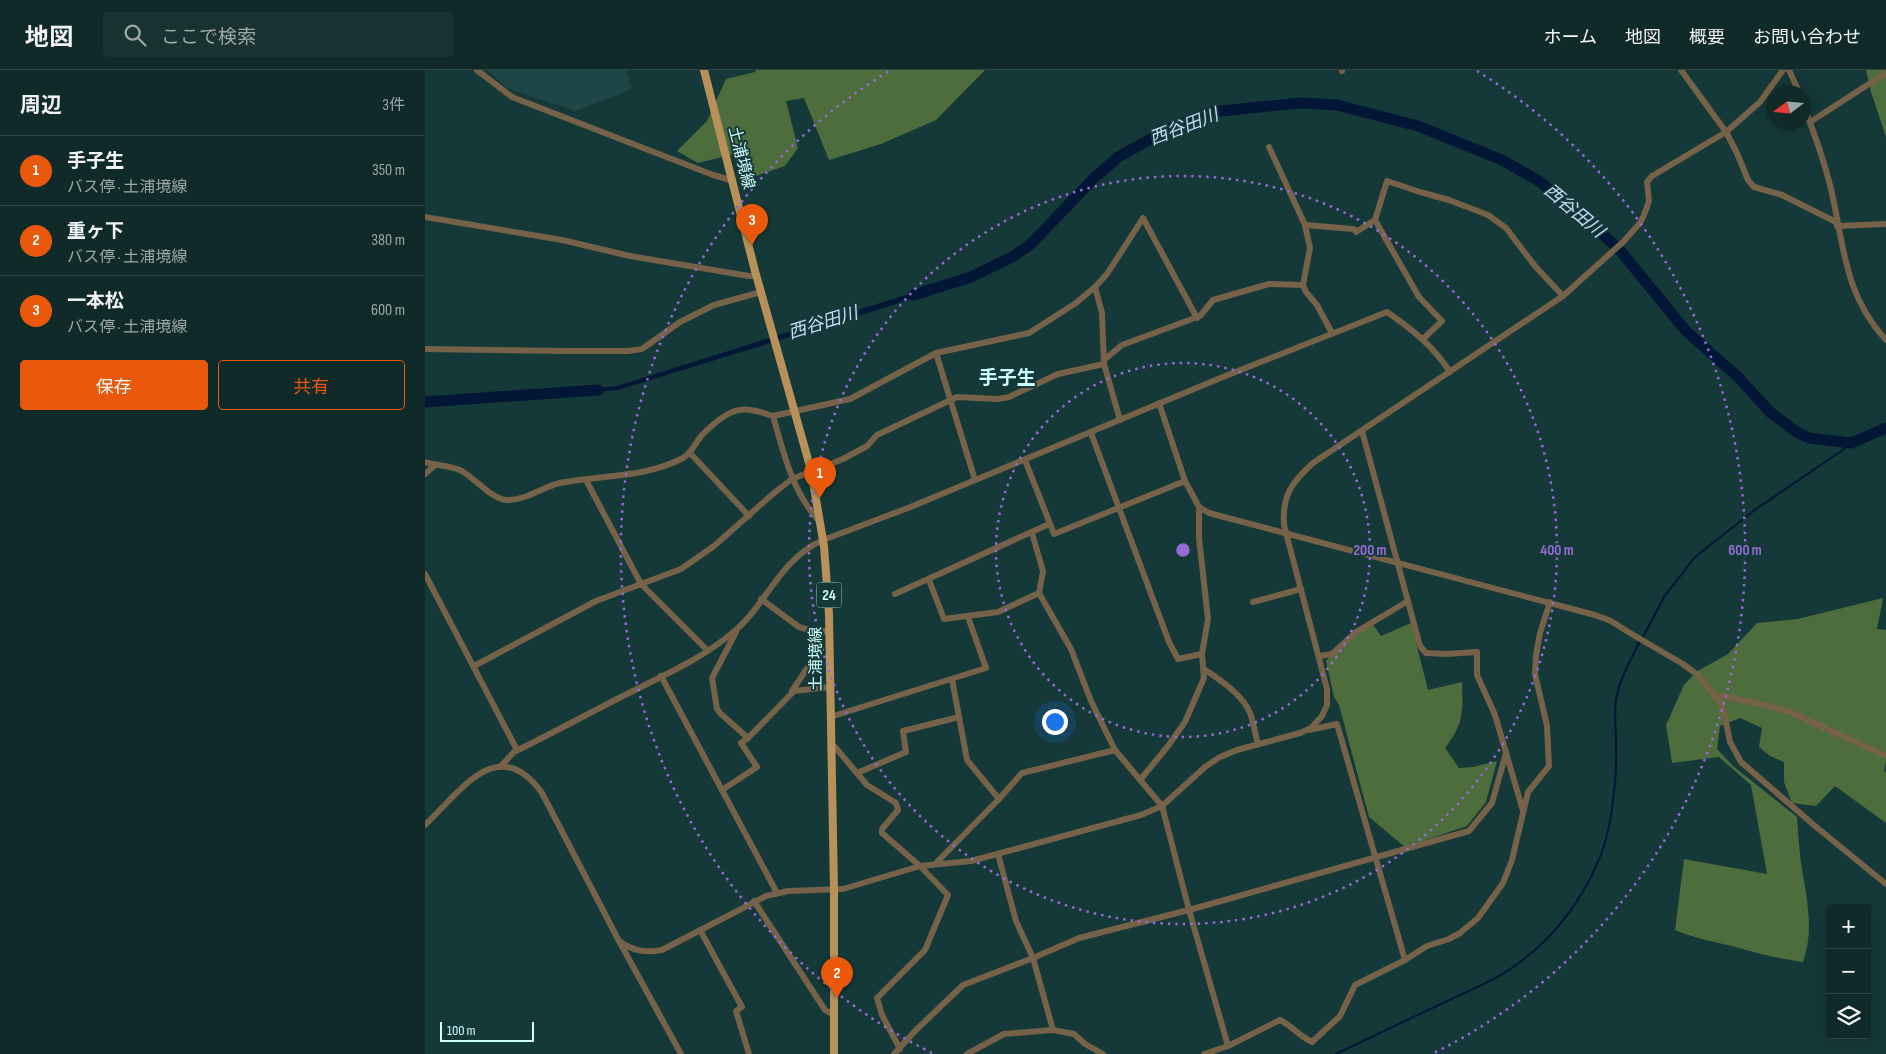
<!DOCTYPE html>
<html lang="ja">
<head>
<meta charset="utf-8">
<style>
  body { margin:0; font-family:"Sofia Sans Condensed","Noto Sans JP",sans-serif; background:#193232; color:#f1f3f6 }
  .controls { position:absolute; right:15px; bottom:15px; display:grid; overflow:hidden; border-radius:5px; box-shadow:0 5px 20px #0002 }
  .controls button { width:45px; height:45px; display:grid; place-items:center; padding:0; border:0; border-bottom:1px solid #304647; background:#102a2a; color:#f1f3f6; font:25px sans-serif }
  .compass { position:absolute; left:1341px; top:15px; width:45px; height:45px; border-radius:50%; background:#102a2a; box-shadow:0 5px 20px #0002; rotate:254deg }
  .scale { position:absolute; left:15px; bottom:12px; width:94px; box-sizing:border-box; padding-left:5px; border:2px solid #cdfefe; border-top:0; font-size:14px; line-height:18px; white-space:nowrap; color:#cdfefe; -webkit-text-stroke:4px #153838; paint-order:stroke }
  .you { position:absolute; left:629px; top:651px; width:18px; height:18px; margin:-12px; border:4px solid #fff; border-radius:50%; background:#1a73e8; box-shadow:0 0 0 8px #1a73e833 }
  .badge { display:grid; place-items:center; width:32px; height:32px; border-radius:50%; background:#ea580c; color:#fff; font-size:16px; font-weight:700 }
  .pin { position:absolute; translate:-50% -41px; filter:drop-shadow(0 1px 2px #0008) }
  .pin::after { content:''; position:absolute; top:26px; width:18px; height:15px; background:inherit; clip-path:polygon(0 0,100% 0,50% 100%) }
  .list { margin:0; padding:0; list-style:none }
  h2 { display:flex; justify-content:space-between; align-items:center; height:65px; margin:0; padding:0 20px; font-size:21px }
  h2 small { font-size:16px; font-weight:400; color:#9ca7a8 }
  .list li { display:grid; grid-template-columns:32px 1fr auto; gap:15px; align-items:center; box-sizing:border-box; height:70px; padding:0 20px; border-top:1px solid #304647 }
  .list b { display:block; font-size:19px; white-space:nowrap }
  .list p { margin:0; font-size:16px; white-space:nowrap; color:#9ca7a8 }
  .list em { font-size:16px; font-style:normal; color:#9ca7a8 }
  .actions { display:flex; gap:10px; padding:15px 20px }
  .actions a { flex:1; padding:11px 0; border:1px solid #ea580c; border-radius:5px; text-align:center; font-size:18px; color:#ea580c }
  .actions .main { background:#ea580c; color:#fff }
  .icon { flex:none; width:28px; height:28px; fill:none; stroke:currentColor; stroke-width:2; stroke-linecap:round; stroke-linejoin:round }
  .map { position:relative; flex:none; width:1461px; height:984px; overflow:hidden }
  header { display:flex; align-items:center; gap:30px; box-sizing:border-box; height:70px; padding:0 25px; background:#102a2a; border-bottom:1px solid #304647 }
  header strong { font-size:24px }
  nav { display:flex; gap:28px; margin-inline-start:auto; font-size:18px }
  .search { width:350px; height:45px; background:#193232; display:flex; align-items:center; gap:12px; box-sizing:border-box; padding:0 18px; border-radius:5px; color:#9ca7a8; font-size:19px }
  main { display:flex }
  aside { flex:1; background:#102a2a }
  .map>svg:first-child { display:block }
</style>
</head>
<body>
<header>
<strong>地図</strong>
<div class="search"><svg class="icon" aria-label="search" viewBox="0 0 24 24"><circle cx="10" cy="10" r="6"/><path d="M15 15l6 6"/></svg>ここで検索</div>
<nav><a>ホーム</a><a>地図</a><a>概要</a><a>お問い合わせ</a></nav>
</header>
<main>
<aside>
<h2>周辺<small>3件</small></h2>
<ul class="list">
<li><span class="badge">1</span><div><b>手子生</b><p>バス停 · 土浦境線</p></div><em>350 m</em></li>
<li><span class="badge">2</span><div><b>重ヶ下</b><p>バス停 · 土浦境線</p></div><em>380 m</em></li>
<li><span class="badge">3</span><div><b>一本松</b><p>バス停 · 土浦境線</p></div><em>600 m</em></li>
</ul>
<div class="actions"><a class="main">保存</a><a>共有</a></div>
</aside>
<div class="map">
<svg width="1461" height="984" viewBox="0 0 1461 984">
  <rect width="100%" height="100%" fill="#153838"/>
  <!-- built -->
  <path fill="#1e4646" d="M62,0H201L207,19L150,41L82,18Z"/>
  <!-- forest -->
  <g fill="#4e6d3d">
    <path d="M331,0H560L511,50L456,74L404,90L379,28L361,31L373,78L360,96L316,111L309,84L273,93L252,81L282,51L301,9L330,2Z"/>
    <path d="M1441,0H1461V67L1446,22Z"/>
    <path d="M1458,528L1452,559L1461,560V691L1459,701L1461,702V753L1410,716L1391,736L1367,733L1359,712V692L1345,686L1334,677L1337,658L1315,648L1295,656L1292,679L1308,696L1372,747C1373,762 1374,778 1376,793C1381,826 1390,859 1378,892C1356,889 1335,884 1314,878C1292,872 1271,869 1250,860L1259,789L1342,804L1326,715L1294,687L1247,693L1241,655L1259,615L1271,602L1303,584L1332,553L1373,549Z"/>
    <path d="M947,553L956,566L986,553L1003,620L1037,612C1038,642 1039,653 1020,678L1034,698L1048,697L1072,691L1061,732L1042,756L980,777L944,747L914,635L909,627L901,591L907,584Z"/>
  </g>
  <!-- water -->
  <path fill="#011735" d="M503,218L504,222L465,236L193,320L159,323V319L192,316Z"/>
  <g fill="none" stroke-linecap="round" stroke-linejoin="round">
    <!-- stream -->
    <g stroke="#011735" stroke-width="2">
      <path d="M1218,567L1239,527L1270,487L1331,439L1415,382L1426,373"/>
      <path d="M911,984C947,967 983,950 1020,932C1047,919 1076,908 1099,889C1144,854 1180,797 1187,739C1190,718 1192,697 1191,675C1191,660 1189,645 1191,630C1194,610 1206,589 1215,571"/>
    </g>
    <!-- river -->
    <g stroke="#011735" stroke-width="11">
      <path d="M489,225L546,207L589,186L606,174L669,108L693,87L744,59L786,42L874,33L912,35L993,56L1077,90L1114,111L1150,140L1186,172L1198,184L1261,261L1312,306L1345,342L1370,361L1384,368L1426,373L1461,358"/>
      <path d="M0,332L173,320"/>
    </g>
    <!-- minor -->
    <g stroke="#756248" stroke-width="6">
      <path d="M52,0L87,27L288,105L305,110L308,109"/>
      <path d="M1256,0L1301,62L1312,83L1323,110L1329,117L1357,125L1411,152"/>
      <path d="M1364,0L1374,22"/>
      <path d="M917,1V0"/>
      <path d="M1378,35C1389,62 1399,90 1406,119C1419,175 1419,225 1461,270"/>
      <path d="M1385,52L1461,3"/>
      <path d="M844,77L880,155L885,178L878,215L881,222L892,235L907,263"/>
      <path d="M0,147L137,170L205,186L324,206H331"/>
      <path d="M950,150L994,227L1017,251L998,269"/>
      <path d="M880,155L929,159L931,162L950,150L962,111L995,122L1024,130L1063,145L1081,158L1110,196L1138,226"/>
      <path d="M1412,156L1461,154"/>
      <path d="M670,217L677,243L679,294L695,350"/>
      <path d="M0,279L145,281H203L217,279L255,252L289,235L336,222"/>
      <path d="M511,283L550,410"/>
      <path d="M679,290L697,275L775,246L788,230L844,214L878,215"/>
      <path d="M734,333L760,411L774,437L784,443L1170,545L1186,551L1205,563L1258,594L1274,606L1295,633L1300,647L1305,672L1316,692L1390,756L1461,814"/>
      <path d="M348,346C359,384 367,422 395,452"/>
      <path d="M937,361L995,576L1001,583L1021,584L1052,582V605L1070,645L1098,741"/>
      <path d="M666,363L744,572L753,589L777,584"/>
      <path d="M265,383L324,446"/>
      <path d="M600,390L629,464L760,411"/>
      <path d="M0,392C12,396 25,395 37,401C49,408 67,429 81,430C100,431 117,417 135,413C176,405 220,408 258,388C267,383 270,373 277,365C286,356 302,341 315,340C325,338 338,343 348,346L425,329L511,283L604,263L651,233L670,217L682,204L718,148L772,248"/>
      <path d="M0,404L10,395"/>
      <path d="M161,410L216,514L283,581"/>
      <path d="M607,463L618,501L614,523L646,579L666,631L690,680L737,736L764,840L803,976"/>
      <path d="M0,504L92,680"/>
      <path d="M504,510L519,549L573,542L614,523"/>
      <path d="M470,524L624,454"/>
      <path d="M336,529L374,557L395,563"/>
      <path d="M828,532L876,519"/>
      <path d="M895,586L907,584L931,562L983,531"/>
      <path d="M49,596L171,531L256,499L289,476L349,423L367,409L418,389L442,376L452,365L532,327L573,329L584,327L633,304L679,294"/>
      <path d="M779,599C794,609 818,625 825,643C829,653 830,664 833,674"/>
      <path d="M236,606L352,823"/>
      <path d="M527,609L542,690L574,729"/>
      <path d="M367,621L389,588L395,563L404,559"/>
      <path d="M1291,626H1299L1351,638L1367,643L1461,686"/>
      <path d="M405,647L561,598L543,547"/>
      <path d="M884,660L912,654L980,890"/>
      <path d="M323,668L369,621L405,617"/>
      <path d="M406,677H410L442,715L471,733L473,740L457,759V763L495,796L523,825L500,880L452,928L457,945L475,979"/>
      <path d="M75,697L89,682C128,663 166,642 204,623C239,605 276,589 306,564C341,537 353,490 398,470L483,438L793,309L962,242C988,260 1008,276 1025,302"/>
      <path d="M432,703L481,682L478,661L534,647"/>
      <path d="M715,710L743,676L760,652L779,608L777,584L783,549L774,468V437"/>
      <path d="M297,720L332,697L316,673L323,668L296,644L292,639L287,608L311,562"/>
      <path d="M0,755C36,721 73,662 117,723L194,871C208,881 220,883 237,880L341,826L363,821L418,819L495,796L546,791L716,745L737,736L780,697L795,687L812,680L875,663L886,658L897,646L902,635V619L859,455C857,425 867,412 888,393L1138,226L1198,172L1215,153L1219,145L1224,131L1222,112L1227,106L1301,62L1335,32L1358,0"/>
      <path d="M573,784L591,851L608,888L628,960"/>
      <path d="M510,794L574,729L597,703L690,680"/>
      <path d="M329,831L400,940L409,945"/>
      <path d="M275,860L317,937L311,941L324,984"/>
      <path d="M194,871L256,984"/>
      <path d="M469,984L490,961L538,915L608,888L654,868L764,840L1044,761L1067,733L1081,683"/>
      <path d="M542,984L579,964L628,960L649,964L660,974L678,984"/>
      <path d="M779,984L803,976L855,950C867,956 874,966 887,972L915,946L930,915L980,890L1002,876L1024,869L1035,863L1053,848L1078,813L1087,790L1103,722L1124,696L1122,656L1110,604L1111,585L1115,563L1125,532"/>
    </g>
    <!-- major -->
    <path stroke="#b8915a" stroke-width="8" d="M279,0L330,201L386,400L399,476L404,544L409,820V984"/>
  </g>
  <!-- distance rings -->
  <g fill="none" stroke="#946bd2" stroke-width="2.5" stroke-dasharray="2.5 5">
    <circle cx="758" cy="480" r="187"/>
    <circle cx="758" cy="480" r="374"/>
    <path d="M507 983A562 562 0 0 1 464 1M1052 1A562 562 0 0 1 1009 983"/>
  </g>
  <g text-anchor="middle" dominant-baseline="central" stroke-width="4" stroke-linejoin="round" paint-order="stroke">
    <!-- shield labels -->
    <rect fill="#153838" stroke="#96c3c3" stroke-width="1" x="391.5" y="512.5" width="25" height="25" rx="4"/>
    <g font-size="15" font-weight="bold" fill="#cdfefe">
      <text x="404" y="525">24</text>
    </g>
    <!-- street labels -->
    <g font-size="16" fill="#cdfefe" stroke="#153838">
      <text transform="translate(316 88) rotate(76)">土浦境線</text>
      <text transform="translate(391 589) rotate(-90)">土浦境線</text>
    </g>
    <!-- water labels -->
    <g font-size="18" font-style="italic" fill="#c4d9f4" stroke="#153838">
      <text transform="translate(759 57) rotate(-21)">西谷田川</text>
      <text transform="translate(1149 141) rotate(40)">西谷田川</text>
      <text transform="translate(398 253) rotate(-17)">西谷田川</text>
    </g>
    <!-- quarter labels -->
    <g font-size="19" font-weight="bold" fill="#cdfefe" stroke="#153838">
      <text x="582" y="308">手子生</text>
    </g>
  </g>
  <circle cx="758" cy="480" r="8" fill="#946bd2" stroke="#153838" stroke-width="2.5"/>
  <g font-size="15" text-anchor="middle" font-weight="bold" fill="#946bd2" stroke="#153838" stroke-width="4" stroke-linejoin="round" paint-order="stroke">
    <text x="945" y="485">200 m</text>
    <text x="1132" y="485">400 m</text>
    <text x="1320" y="485">600 m</text>
  </g>
</svg>
<div class="controls">
<button>+</button>
<button>−</button>
<button><svg class="icon" aria-label="layers" viewBox="0 0 24 24"><path d="M12 4l9 5-9 5-9-5zM3 14l9 5 9-5"/></svg></button>
</div>
<svg class="compass" viewBox="-18 -18 36 36"><path d="M0-13l5 13h-10z" fill="#e53935"/><path d="M0 13l5-13h-10z" fill="#9ca7a8"/></svg>
<div class="scale">100 m</div>
<div class="you"></div>
<div class="pin badge" style="left:395px;top:428px">1</div>
<div class="pin badge" style="left:412px;top:928px">2</div>
<div class="pin badge" style="left:327px;top:175px">3</div>
</div>
</main>
</body>
</html>
